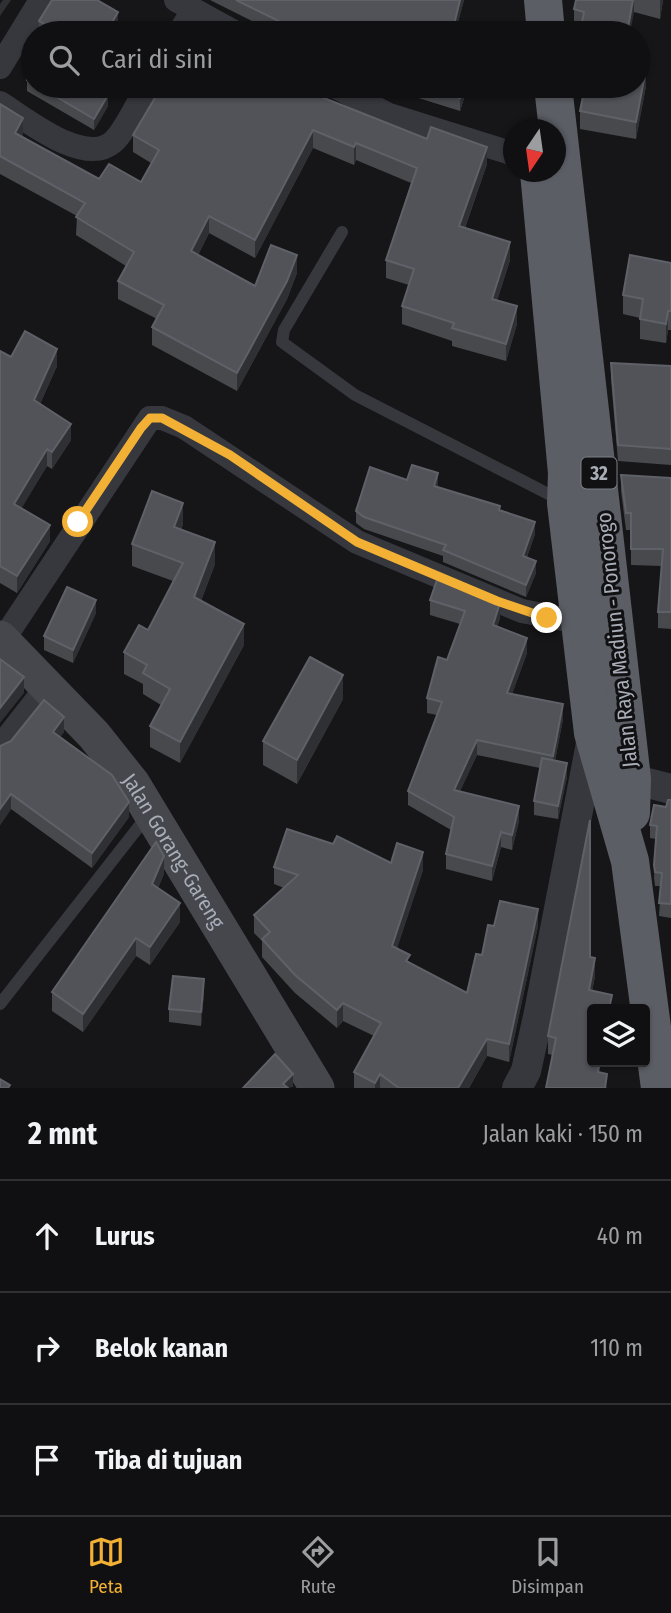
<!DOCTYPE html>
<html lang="id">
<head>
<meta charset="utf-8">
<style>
  body { margin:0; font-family:"Fira Sans Condensed",sans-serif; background:#19191b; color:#f1f3f6 }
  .controls { position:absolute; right:21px; bottom:21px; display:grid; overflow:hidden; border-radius:7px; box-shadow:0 2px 5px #0004 }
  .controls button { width:63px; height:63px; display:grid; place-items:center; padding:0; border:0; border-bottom:2px solid #303032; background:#101012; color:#f1f3f6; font:35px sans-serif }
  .compass { position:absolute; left:503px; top:119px; width:63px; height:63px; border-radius:50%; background:#101012; box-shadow:0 2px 5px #0004; rotate:193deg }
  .stop { position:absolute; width:21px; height:21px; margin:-16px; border:5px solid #f2b134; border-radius:50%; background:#fff }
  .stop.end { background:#f2b134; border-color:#fff; box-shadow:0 2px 7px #0008 }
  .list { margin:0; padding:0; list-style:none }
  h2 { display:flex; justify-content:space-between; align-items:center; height:91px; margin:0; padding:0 28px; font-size:30px }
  h2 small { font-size:23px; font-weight:400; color:#9c9d9f }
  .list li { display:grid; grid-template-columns:46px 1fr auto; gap:21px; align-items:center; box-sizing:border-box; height:112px; padding:0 28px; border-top:2px solid #303032 }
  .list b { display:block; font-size:26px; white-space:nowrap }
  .list em { font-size:23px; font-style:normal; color:#9c9d9f }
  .icon { flex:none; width:38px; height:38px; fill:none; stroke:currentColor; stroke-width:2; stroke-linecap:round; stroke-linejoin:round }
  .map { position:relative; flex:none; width:671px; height:1088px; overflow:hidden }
  .search { position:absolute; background:#101012; box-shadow:0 2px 5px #0004; left:21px; right:21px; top:21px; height:77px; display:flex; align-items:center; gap:18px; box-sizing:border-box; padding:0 24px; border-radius:38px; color:#9c9d9f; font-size:26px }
  .sheet { height:427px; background:#101012 }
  nav { display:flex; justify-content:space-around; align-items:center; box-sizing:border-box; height:98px; border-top:2px solid #303032; background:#101012; font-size:19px; color:#9c9d9f }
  nav a { display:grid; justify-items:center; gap:4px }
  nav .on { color:#f2b134 }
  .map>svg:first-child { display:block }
</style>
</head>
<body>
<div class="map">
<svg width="671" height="1088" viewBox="0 0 671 1088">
  <rect width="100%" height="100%" fill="#161618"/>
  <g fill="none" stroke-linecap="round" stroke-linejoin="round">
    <!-- service -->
    <g stroke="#37383d" stroke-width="12">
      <path d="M342,232L284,330L282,342L355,395L560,500"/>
      <path d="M0,1004L148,815"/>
    </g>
    <!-- minor -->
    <g stroke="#37383d" stroke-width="24">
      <path d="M176,0L236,33"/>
      <path d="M179,33L193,11"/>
      <path d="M0,67L41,0"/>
      <path d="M334,86L389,115L514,154"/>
      <path d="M0,103C26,119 84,167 113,142C125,132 139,100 148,86"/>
      <path d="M3,640L150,418H162L184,427L357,542L522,611L578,622"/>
      <path d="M0,747L47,687"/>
    </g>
    <!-- tertiary -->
    <g stroke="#37383d" stroke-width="30">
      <path d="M632,779L671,789"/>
      <path d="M517,1088L526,1071L539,1012L593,733"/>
    </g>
    <!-- secondary -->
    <path stroke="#45474d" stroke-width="35" id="s1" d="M0,638L94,735L133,784L317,1088"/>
    <!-- trunk -->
    <g stroke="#5b5e65" stroke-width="38">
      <path d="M543,0L546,33"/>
      <path d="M553,86L632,779L631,813"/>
      <path d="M539,172L567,473L566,503L593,733L630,861L660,1088"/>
    </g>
  </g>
  <!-- wall -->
  <g fill="#47494d">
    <path d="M210,0H464L455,33H276Z"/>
    <path d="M577,0H663L660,19L634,12L581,28L574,27V9Z"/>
    <path d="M39,21L118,24L112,33H41L39,32Z"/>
    <path d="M33,69V86H115L108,98V106L94,130L27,91V80Z"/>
    <path d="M380,86H468L460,111Z"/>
    <path d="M646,86L636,139L580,129V111Z"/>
    <path d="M171,90L487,164L465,228L510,260L497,301L517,324L506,361L452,346V341L402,324V306L409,285L386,278V260L411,183L356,160L354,165L313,148L255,258L209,233L198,255L255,286L297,273L287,299L237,391L152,345V327L157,319L118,299V281L126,266L76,235L77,216L0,174V104L23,136L22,137L99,179L141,182L151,163L133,152V135Z"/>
    <path d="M671,263V330H668L666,343L640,339V318L623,314V295Z"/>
    <path d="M0,351L11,357L57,366L40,404L71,440L52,469L47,466L21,508L50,541L17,593L0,583Z"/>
    <path d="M611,363L671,366V465L618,461L611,379Z"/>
    <path d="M621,475L671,478V629L658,628V612L662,566L631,565V530H626L621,491Z"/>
    <path d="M407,480L438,485L437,487L500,510L535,534L527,557L536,573L526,597L443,562V556L364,529L356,523V511Z"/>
    <path d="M183,524L181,530L215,564L201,601L244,645L180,763L150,747V726L161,705L143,694V684L124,674V652L148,630L173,581L132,566V544Z"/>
    <path d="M430,600L500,618L497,627L527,653L512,694L563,719L555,761L567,777L558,819L534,815V801L540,768L477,755L460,791L519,821L512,850L501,847L492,881L446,869V854L451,830L408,805V791L437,715L427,713V698L447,660L460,624L430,615Z"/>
    <path d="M96,613L73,663L44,650V636Z"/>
    <path d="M343,699L297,784L263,765V741Z"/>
    <path d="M64,732L60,737L129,817L92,868L11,809L0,825V746Z"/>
    <path d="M671,800V918L659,916L661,886H655L654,878L656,839L650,838V825L666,807Z"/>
    <path d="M391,863L423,870L397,948L410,963L467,993L494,926H538L509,1062L487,1056L469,1088H354V1072L374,1036L343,1021L337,1028L295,993L262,957V941L254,933V915L284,888L274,884V867Z"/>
    <path d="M164,874L158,888L180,922L150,965L136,956L83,1032L52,1011V992Z"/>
    <path d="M590,957L595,976L592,991L612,1009L599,1072L607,1088L553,1055L548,1054V1036Z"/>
    <path d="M204,993L201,1026L169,1022V1009Z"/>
  </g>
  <!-- shaded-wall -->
  <g fill="#2f3033">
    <path d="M3,0H11L0,16V4Z"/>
    <path d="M460,0H464L455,33H452Z"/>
    <path d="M633,0H634V12L630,33H627Z"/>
    <path d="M660,0H663L660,19Z"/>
    <path d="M118,12V24L112,33H106Z"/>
    <path d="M646,69V86L636,139V122Z"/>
    <path d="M109,86H115L108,98V106L94,130V119L105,93Z"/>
    <path d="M464,86H468L460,111V98Z"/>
    <path d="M23,118V136L15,151V133Z"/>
    <path d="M313,130V148L255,258V240Z"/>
    <path d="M356,143V160L354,165V147Z"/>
    <path d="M487,147V164L459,244V226Z"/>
    <path d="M209,216V233L191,269V251Z"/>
    <path d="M510,242V260L492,317V299Z"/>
    <path d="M297,255V273L287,299L237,391V373Z"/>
    <path d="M517,306V324L506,361V344Z"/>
    <path d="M668,311V330L666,343V324Z"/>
    <path d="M57,349V366L34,417V400Z"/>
    <path d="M71,424V440L52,469V452Z"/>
    <path d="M47,449V466L14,521V504Z"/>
    <path d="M438,473V485L434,498V486Z"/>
    <path d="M183,503V524L174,549V527Z"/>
    <path d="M535,522V534L523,568V556Z"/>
    <path d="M50,525V541L17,593V576Z"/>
    <path d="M215,542V564L194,619V597Z"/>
    <path d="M536,561V573L526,597V585Z"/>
    <path d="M96,600V613L73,663V650Z"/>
    <path d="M500,603V618L493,640V625Z"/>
    <path d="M244,624V645L180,763V742Z"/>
    <path d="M527,638V653L507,708V693Z"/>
    <path d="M343,675V699L297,784V760Z"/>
    <path d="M24,677V693L0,723V708Z"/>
    <path d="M563,704V719L553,770V756Z"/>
    <path d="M64,717V732L53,747V732Z"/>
    <path d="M477,740V755L454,804V790Z"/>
    <path d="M567,763V777L558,819V806Z"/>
    <path d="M11,794V809L0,825V809Z"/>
    <path d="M129,802V817L92,868V853Z"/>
    <path d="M519,806V821L512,850V835Z"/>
    <path d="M501,832V847L492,881V866Z"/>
    <path d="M423,852V870L392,963V946Z"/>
    <path d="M164,856V874L152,902V884Z"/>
    <path d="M180,903V922L150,965V947Z"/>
    <path d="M538,909V926L509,1062V1044Z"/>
    <path d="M136,938V956L83,1032V1014Z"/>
    <path d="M595,958V976L589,1008V990Z"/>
    <path d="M204,979V993L201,1026V1012Z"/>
    <path d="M343,1003V1021L337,1028V1010Z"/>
    <path d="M487,1039V1056L469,1088H458Z"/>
    <path d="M293,1074V1087L283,1088V1084Z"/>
    <path d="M380,1074V1088H375V1083Z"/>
  </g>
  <!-- building -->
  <g fill="#525359" stroke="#5f6168" stroke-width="2">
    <path d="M52,0H97L118,12L106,33H43L48,26L39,21Z"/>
    <path d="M236,0H460L452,33H303Z"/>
    <path d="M576,0H633L627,33H580L584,12L574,9Z"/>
    <path d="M638,67L646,69L636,122L580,111L585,86H638Z"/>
    <path d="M33,69V83L27,80Z"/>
    <path d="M38,86H109L105,93L108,95L94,119Z"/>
    <path d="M162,86L171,90L174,86H294L427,139L431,127L487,147L459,226L510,242L492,299L517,306L506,344L452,328L454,323L402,306L414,269L386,260L417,168L356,143L354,147L313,130L255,240L209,216L191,251L255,286L271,245L297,255L287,281L237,373L152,327L164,305L118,281L134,252L76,217L85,203L0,156V104L23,118L15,133L99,179L109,164L141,182L159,150L133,135Z"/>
    <path d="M422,86H464L460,98Z"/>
    <path d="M630,255L671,263V311H668L666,324L640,319L643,299L623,295Z"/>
    <path d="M25,331L57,349L34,400L71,424L52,452L47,449L14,504L50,525L17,576L0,566V351L11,357Z"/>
    <path d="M611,363L671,366V449L618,445Z"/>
    <path d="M412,465L438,473L434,486L500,506L499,510L535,522L523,556L536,561L526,585L443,550L446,545L364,517L356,511L370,467L407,480Z"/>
    <path d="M621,475L671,478V612H658L663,549H631V513H626Z"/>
    <path d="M152,491L183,503L174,527L215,542L194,597L244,624L180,742L150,726L170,689L143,673L147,665L124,652L139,625L148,630L183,563L132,544Z"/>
    <path d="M438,577L500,603L493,625L527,638L507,693L563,704L553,756L477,740L454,790L519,806L512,835L501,832L492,866L446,854L454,817L408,791L442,702L427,698L438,657L447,660L465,611L430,600Z"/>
    <path d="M67,587L96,600L73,650L44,636Z"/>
    <path d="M310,657L343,675L297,760L263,741Z"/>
    <path d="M0,659L24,677L0,708Z"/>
    <path d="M44,700L64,717L53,732L112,775L129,802L92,853L11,794L0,809V746L11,741Z"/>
    <path d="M542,758L567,763L558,806L534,801Z"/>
    <path d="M668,800H671V904L659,903L662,873L655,872L654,865L657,826L650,825L654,805L666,807Z"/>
    <path d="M590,820V957L595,958L589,990L612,995L609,1009H592V1062H599L598,1072L607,1074L605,1088H546L556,1038L548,1036Z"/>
    <path d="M287,829L333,844L337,836L391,863L397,843L423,852L392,946L410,955L406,961L467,993L476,954L482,955L488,925L494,926L500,901L538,909L509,1044L487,1039L458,1088H399L380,1074L375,1083L354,1072L381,1023L343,1003L337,1010L295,975L262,939L270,932L254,915L298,875L274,867Z"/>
    <path d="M156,842L164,856L152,884L180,903L150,947L136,938L83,1014L52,992Z"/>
    <path d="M173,976L204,979L201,1012L169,1009Z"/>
    <path d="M275,1054L293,1074L283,1084L288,1088H243Z"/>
    <path d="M0,1079L10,1085L8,1088H0Z"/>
  </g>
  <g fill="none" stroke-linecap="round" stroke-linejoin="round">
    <!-- route -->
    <path stroke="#f2b134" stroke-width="9" d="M78,522L141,428L150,418H162L230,455L357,542L497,601L547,618"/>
  </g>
  <g text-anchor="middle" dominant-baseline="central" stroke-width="6" stroke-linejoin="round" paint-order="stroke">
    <!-- shield labels -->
    <rect fill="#111113" stroke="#7b7e86" stroke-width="2" x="581.5" y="457.5" width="35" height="31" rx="5"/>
    <g font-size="19" font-weight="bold" fill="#a8adb8">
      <text x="599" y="473">32</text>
    </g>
    <!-- street labels -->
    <g font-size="21" fill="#a8adb8" stroke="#111113">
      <text transform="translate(617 640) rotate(-96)">Jalan Raya Madiun - Ponorogo</text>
      <text stroke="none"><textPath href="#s1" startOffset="276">Jalan Gorang-Gareng</textPath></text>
    </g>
  </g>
</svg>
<div class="controls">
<button><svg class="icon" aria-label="layers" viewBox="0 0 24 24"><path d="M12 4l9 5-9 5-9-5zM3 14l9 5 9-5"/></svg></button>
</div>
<svg class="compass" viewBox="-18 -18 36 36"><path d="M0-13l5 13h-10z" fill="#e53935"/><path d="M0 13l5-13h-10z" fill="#9c9d9f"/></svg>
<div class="stop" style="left:78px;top:522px"></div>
<div class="stop end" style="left:547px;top:618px"></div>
<div class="search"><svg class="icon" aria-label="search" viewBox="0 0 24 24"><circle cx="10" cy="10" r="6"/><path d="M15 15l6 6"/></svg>Cari di sini</div>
</div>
<section class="sheet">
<h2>2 mnt<small>Jalan kaki · 150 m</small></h2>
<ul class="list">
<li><svg class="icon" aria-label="ahead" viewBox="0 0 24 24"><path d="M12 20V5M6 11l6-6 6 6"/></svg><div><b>Lurus</b></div><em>40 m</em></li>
<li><svg class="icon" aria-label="right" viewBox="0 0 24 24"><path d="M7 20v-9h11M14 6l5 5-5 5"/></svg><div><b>Belok kanan</b></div><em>110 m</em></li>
<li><svg class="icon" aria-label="arrive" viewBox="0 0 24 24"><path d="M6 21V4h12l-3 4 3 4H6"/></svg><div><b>Tiba di tujuan</b></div></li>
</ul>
</section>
<nav>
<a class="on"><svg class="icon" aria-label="map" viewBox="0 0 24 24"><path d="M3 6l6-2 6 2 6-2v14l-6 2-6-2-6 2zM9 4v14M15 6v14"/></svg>Peta</a>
<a><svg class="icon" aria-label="directions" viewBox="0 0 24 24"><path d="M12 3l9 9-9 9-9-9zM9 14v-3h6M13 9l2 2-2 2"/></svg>Rute</a>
<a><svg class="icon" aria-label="saved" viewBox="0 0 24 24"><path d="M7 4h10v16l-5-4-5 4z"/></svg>Disimpan</a>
</nav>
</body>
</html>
